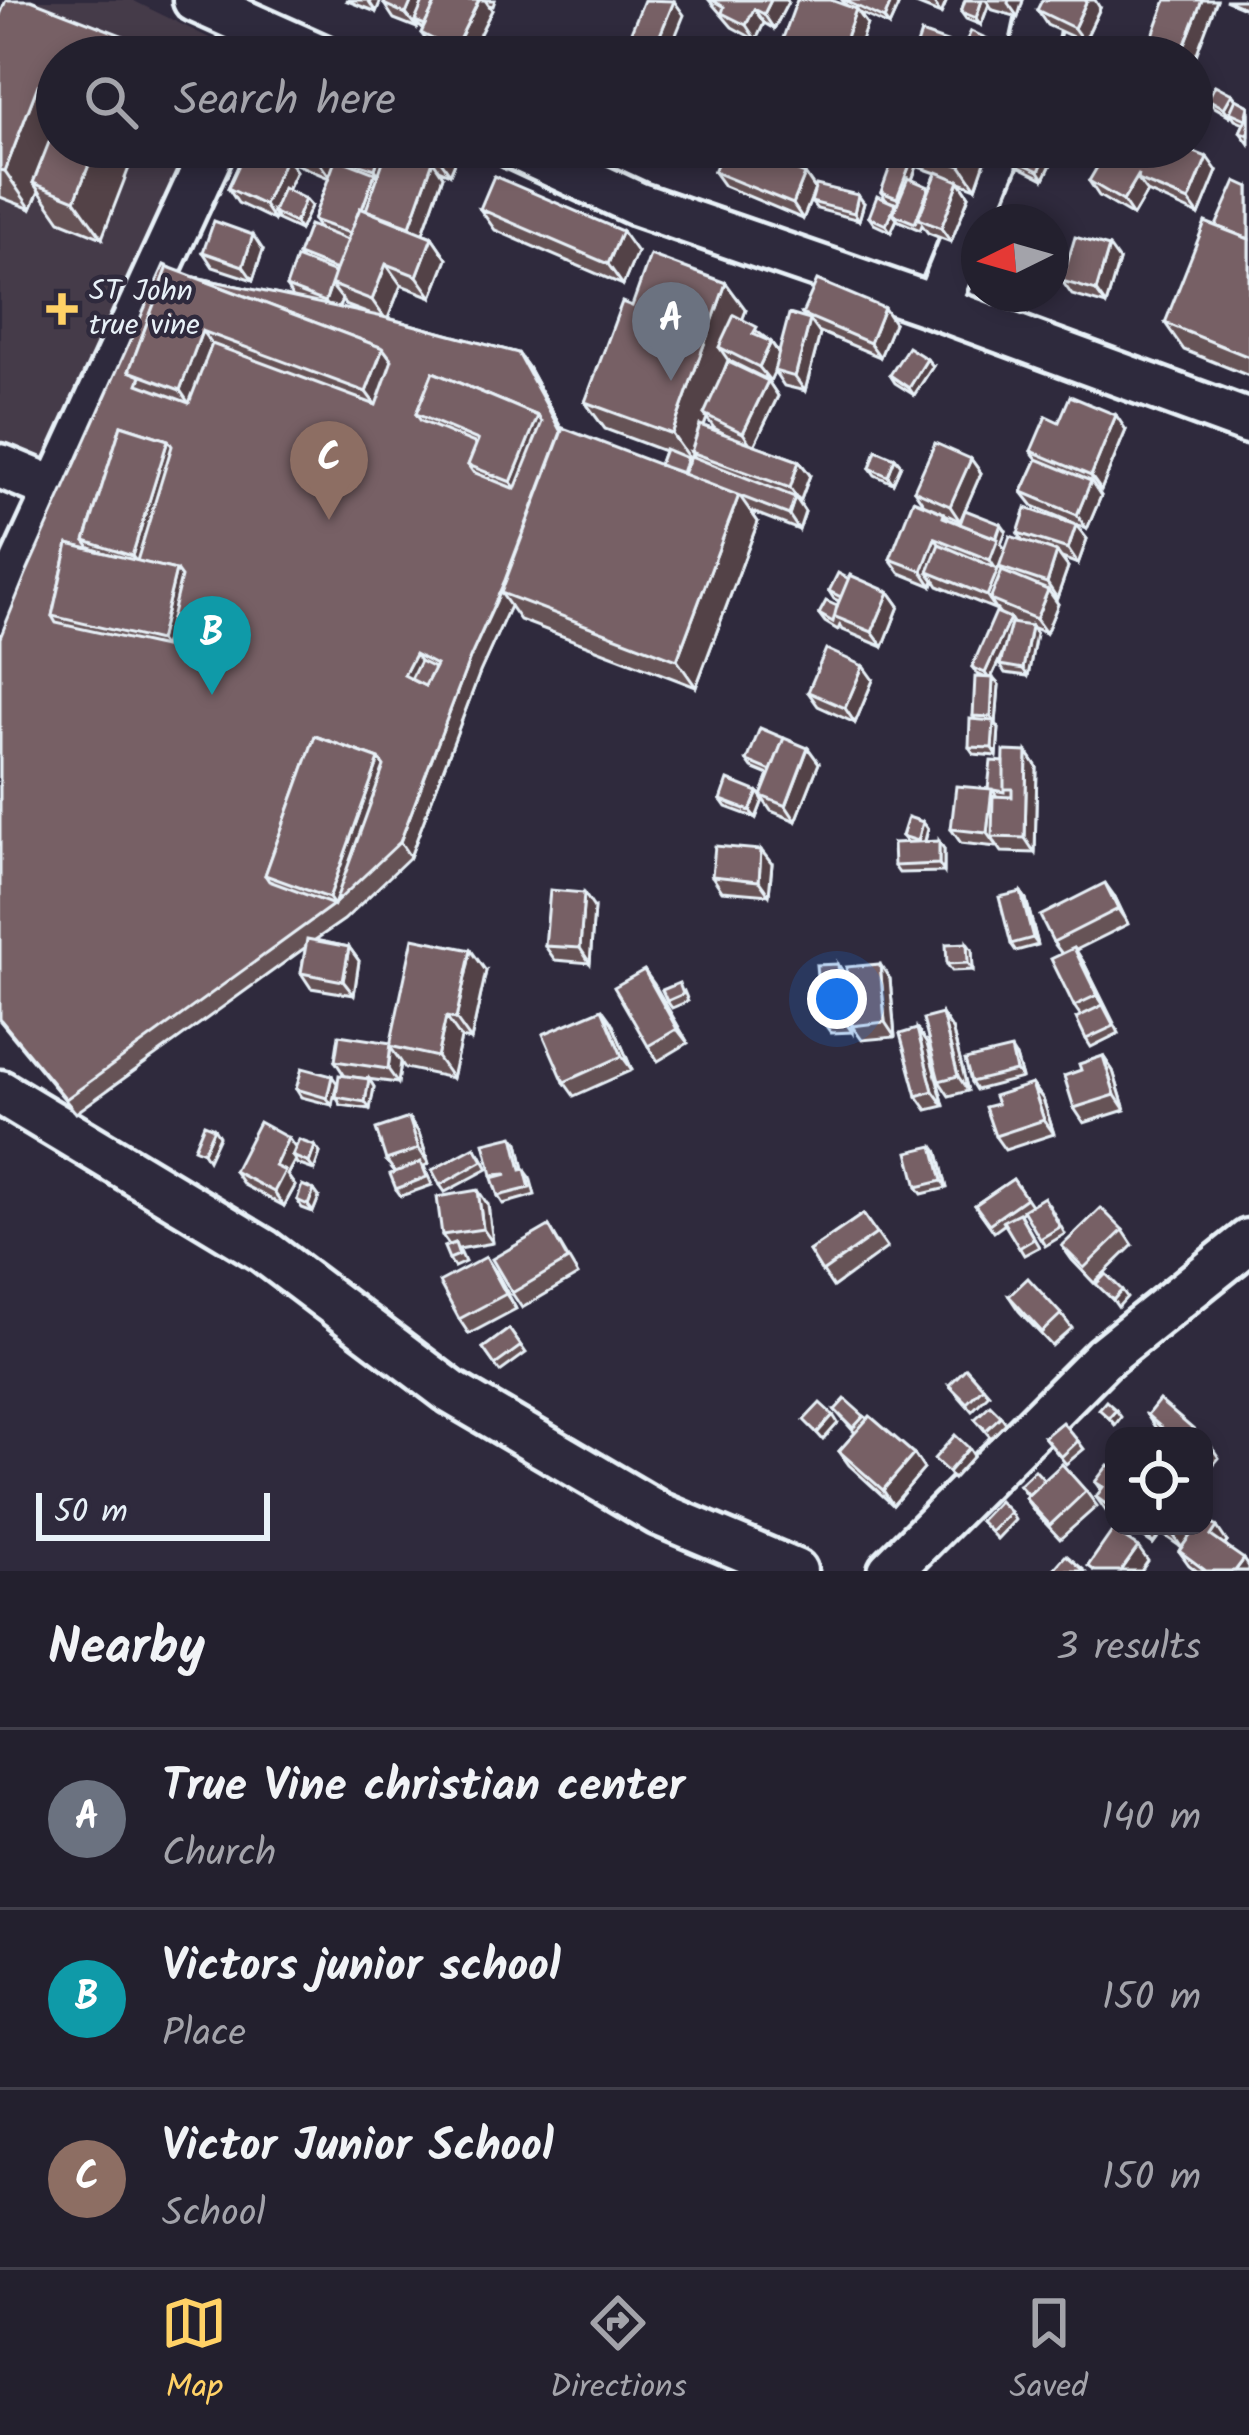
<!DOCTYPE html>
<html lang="en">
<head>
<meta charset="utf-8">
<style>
  body { margin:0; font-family:Kalam,sans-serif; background:#2b2836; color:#f1f3f6 }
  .controls { position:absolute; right:36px; bottom:36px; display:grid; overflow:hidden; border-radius:24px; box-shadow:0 6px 18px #0003 }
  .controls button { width:108px; height:108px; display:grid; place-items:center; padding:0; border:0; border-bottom:3px solid #403e4a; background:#23202e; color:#f1f3f6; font:60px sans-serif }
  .compass { position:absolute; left:961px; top:204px; width:108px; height:108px; border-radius:50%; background:#23202e; box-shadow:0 6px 18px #0003; rotate:265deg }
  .scale { position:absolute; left:36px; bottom:30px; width:234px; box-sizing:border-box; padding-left:12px; border:6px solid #e8f1f8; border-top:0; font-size:33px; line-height:42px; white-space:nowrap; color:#e8f1f8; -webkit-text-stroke:9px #2f2a3d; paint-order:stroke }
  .you { position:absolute; left:837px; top:999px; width:42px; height:42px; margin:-30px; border:9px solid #fff; border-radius:50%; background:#1a73e8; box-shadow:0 0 0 18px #1a73e833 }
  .badge { display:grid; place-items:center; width:78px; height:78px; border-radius:50%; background:#ffd166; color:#fff; font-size:39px; font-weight:700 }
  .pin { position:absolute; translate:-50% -99px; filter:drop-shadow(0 3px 6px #0008) }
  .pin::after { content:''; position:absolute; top:63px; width:42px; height:36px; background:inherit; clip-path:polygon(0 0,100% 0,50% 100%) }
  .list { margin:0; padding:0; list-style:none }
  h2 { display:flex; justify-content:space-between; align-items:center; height:156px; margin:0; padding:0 48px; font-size:51px }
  h2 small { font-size:39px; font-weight:400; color:#a3a3aa }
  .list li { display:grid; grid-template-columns:78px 1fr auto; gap:36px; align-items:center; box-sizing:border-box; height:180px; padding:0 48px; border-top:3px solid #403e4a }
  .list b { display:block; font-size:45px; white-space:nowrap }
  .list p { margin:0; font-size:39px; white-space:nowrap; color:#a3a3aa }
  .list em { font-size:39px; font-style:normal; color:#a3a3aa }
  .icon { flex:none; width:66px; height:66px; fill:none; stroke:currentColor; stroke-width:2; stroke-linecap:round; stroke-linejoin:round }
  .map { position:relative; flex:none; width:1249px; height:1571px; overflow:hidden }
  .search { position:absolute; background:#23202e; box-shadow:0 6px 18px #0003; left:36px; right:36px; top:36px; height:132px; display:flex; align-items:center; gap:30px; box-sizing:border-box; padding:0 42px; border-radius:66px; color:#a3a3aa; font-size:45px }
  .sheet { height:696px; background:#23202e }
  nav { display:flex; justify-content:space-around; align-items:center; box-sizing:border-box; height:168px; border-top:3px solid #403e4a; background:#23202e; font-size:33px; color:#a3a3aa }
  nav a { display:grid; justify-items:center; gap:6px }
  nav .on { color:#ffd166 }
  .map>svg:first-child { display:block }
</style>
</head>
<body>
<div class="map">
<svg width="1249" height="1571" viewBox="0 0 1249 1571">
  <rect width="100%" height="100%" fill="#2f2a3d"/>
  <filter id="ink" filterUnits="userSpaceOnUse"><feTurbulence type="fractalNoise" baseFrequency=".00833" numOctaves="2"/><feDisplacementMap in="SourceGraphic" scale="24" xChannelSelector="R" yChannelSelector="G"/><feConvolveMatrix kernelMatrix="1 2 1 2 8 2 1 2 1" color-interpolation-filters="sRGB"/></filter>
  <g filter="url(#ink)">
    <!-- built -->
    <path fill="#453a49" d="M18,0H132L246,56L57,57V147H202L36,488L0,470V37Z"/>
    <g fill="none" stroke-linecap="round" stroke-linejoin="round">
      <defs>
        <g id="minor">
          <path d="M195,0L322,57"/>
          <path d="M1031,57L1043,0"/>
          <path d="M514,147L637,204L936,307L1249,422"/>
          <path d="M936,307L1001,147"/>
          <path d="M0,466L58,490"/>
          <path d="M0,612L214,147"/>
          <path d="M0,1092L264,1251L451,1392L659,1514L795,1571"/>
          <path d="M890,1571L1103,1358L1249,1241"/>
        </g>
      </defs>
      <!-- minor casing -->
      <use href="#minor" stroke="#e8f1f8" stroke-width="51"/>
      <!-- minor -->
      <use href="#minor" stroke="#2f2a3d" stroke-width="42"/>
    </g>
    <!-- wall -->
    <g fill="#665357" stroke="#e8f1f8" stroke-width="3" fill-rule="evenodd">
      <path d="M345,0H381L376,12Z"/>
      <path d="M386,0H495L493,6L488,5L492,10L468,57H450L431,47L421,33L423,29L418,25L417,28L394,19L384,4Z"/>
      <path d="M709,0H787L788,2L774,29L764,23L756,40L732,27Z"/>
      <path d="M842,0H893L898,6L889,26L858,12L867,24L855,57H776L846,5Z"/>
      <path d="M906,0H947L941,14Z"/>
      <path d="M965,0H1023L1018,17L993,10L989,4L981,25L966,19L961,12Z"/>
      <path d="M1225,0H1249V10Z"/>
      <path d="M1100,8L1084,42L1047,25L1037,10Z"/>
      <path d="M0,15L137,41L148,57H57V147L102,238L60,221L39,191L31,209L0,197Z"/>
      <path d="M1232,94L1236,99L1249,106V144L1240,132L1244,123L1235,119L1231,113L1230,116L1213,106L1208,99Z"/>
      <path d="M247,147H344L339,160L344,161L342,158L346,147H397L400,150L398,147H455L459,153L450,174L438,169L443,176L423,233L432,237L447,259L432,297L401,285L388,318L518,353L528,367L562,430L659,465L664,451L605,429L585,402L632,306L746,310L742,320L771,342L779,353L805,318L802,314L894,323L880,357L818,331L820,334L805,391L784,386L774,371L770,381L728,360L723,372L768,381L778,396L754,445L799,461L810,475L800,502L798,501L805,512L799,530L750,511L758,522L696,687L520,620L510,606L480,672L410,857L344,920L315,940L349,947L359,961L354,995L311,988L301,973L306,947L76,1113L0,1021V638L195,277L293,298L286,287L301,260L298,255L320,230L313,220L329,178L289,161L296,171L287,191L311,206L300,230L278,220L275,216L274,220L238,203L228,188ZM342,300L345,305L369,314L339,308ZM707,418L714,428L727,435L704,426Z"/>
      <path d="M630,147H660L656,158Z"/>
      <path d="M772,147H817L812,161Z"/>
      <path d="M890,147H990L976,188L960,182L969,196L951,242L928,233L922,225L920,230L899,221L897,219L891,232L874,224L869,217L896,206L897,204L886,200L881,192L896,156ZM913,165L936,173L930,188L912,180L916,169Z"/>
      <path d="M1055,156L1044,179L1016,165L1011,158Z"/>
      <path d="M1143,167L1217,171L1199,215L1147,192L1133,216L1099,196L1089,181Z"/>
      <path d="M714,172L805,174L815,188L864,203L859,220L817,209L811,202L814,192L803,219L724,186Z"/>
      <path d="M1249,187V376L1184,350L1165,323L1216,226Z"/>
      <path d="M480,209L637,252L623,285L495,230Z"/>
      <path d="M263,250L253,280L213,267L203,252Z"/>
      <path d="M1119,261L1106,305L1072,295L1062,281Z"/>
      <path d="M933,366L914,395L895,383L890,375Z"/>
      <path d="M1059,422L1126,430L1101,490L1096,488L1101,496L1087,529L1033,506L1022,492L1037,459L1031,451Z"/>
      <path d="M895,458L901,465L893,483L875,475L870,468Z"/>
      <path d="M971,459L981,473L960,521L945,514L949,520L960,524L1006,531L1001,544L1005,549L1023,541L1018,533L1076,525L1087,539L1078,564L1062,558L1068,567L1057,598L1052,596L1058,604L1046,633L1031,627L1036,634L1028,676L1005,673L1000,665L1004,650L991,678L999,685L996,724L999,728L997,756L974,754L969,747L976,720L973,716L984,677L977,674L972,667L1000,614L997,610L938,586L934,580L932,586L900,573L890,559L924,505L914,490Z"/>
      <path d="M849,579L889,592L899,606L883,647L843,630L840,625L838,630L825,622L819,614L837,606L839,601L834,599L829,591Z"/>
      <path d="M873,680L855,723L818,706L808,692Z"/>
      <path d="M1027,752L1037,767L1035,853L1002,852L997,845V847L961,843L951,829L988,789L1004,762Z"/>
      <path d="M747,761L819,763L796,821L771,811L761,796L769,775L752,768Z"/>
      <path d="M758,792L763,800L756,818L726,807L721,800Z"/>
      <path d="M923,822L928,829L925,842L944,849V872L899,873L894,866L907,842L902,836Z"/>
      <path d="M772,864L769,895L722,891L712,876Z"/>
      <path d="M1021,892L1026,899L1038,945L1016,951L1011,944Z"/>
      <path d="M1115,897L1128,924L1076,950L1084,963L1119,1033L1091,1047L1086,1039L1081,1016L1074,1006L1062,954L1053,942Z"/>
      <path d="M594,908L590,963L555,960L545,946Z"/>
      <path d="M972,950L973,970L952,971L947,964Z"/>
      <path d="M644,970L688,1043L658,1061L648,1046Z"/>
      <path d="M486,971L471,1040L461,1038L452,1078L405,1068L401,1062L398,1083L345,1076L335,1061L391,1043Z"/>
      <path d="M847,978L890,979L895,1037L862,1040L852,1026L850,1002L852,1032L831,1033L821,1019Z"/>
      <path d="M684,991L688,1001L672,1008L667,1001Z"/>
      <path d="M942,1014L952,1029L968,1091L949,1096L939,1081Z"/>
      <path d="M612,1023L632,1070L574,1096L564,1082Z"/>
      <path d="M917,1029L927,1044L944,1106L927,1110L917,1096Z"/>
      <path d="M1103,1056L1113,1071L1125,1110L1084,1123L1074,1108L1081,1070Z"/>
      <path d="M1016,1057L1022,1078L976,1090L971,1082Z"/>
      <path d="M332,1076V1105L301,1097L296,1089Z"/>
      <path d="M369,1079L374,1087L370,1109L341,1105L336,1097Z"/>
      <path d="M1032,1084L1043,1099L1054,1134L1005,1150L995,1136L997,1104Z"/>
      <path d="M419,1133L429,1164L424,1166L432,1185L401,1196L396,1189L395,1172L386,1160Z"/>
      <path d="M288,1138L295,1148L315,1146L320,1153L314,1170L297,1164L295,1160L287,1175L295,1186L284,1206L244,1185L234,1171Z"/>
      <path d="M518,1143L524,1169L530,1177L535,1195L503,1204L498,1196L492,1175Z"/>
      <path d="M938,1153L947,1188L922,1194L917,1187Z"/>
      <path d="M480,1154L488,1169L445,1192L440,1185Z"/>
      <path d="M1013,1179L1031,1205H1049L1065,1234L1045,1246L1024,1211L1020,1214L1039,1247L1024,1255L1005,1224L994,1232L975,1205Z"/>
      <path d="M314,1190L319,1197L313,1212L302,1208L297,1200Z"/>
      <path d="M488,1205L493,1243L459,1249L465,1262L454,1267L449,1259V1245L442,1235Z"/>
      <path d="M863,1214L887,1248L833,1287L809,1251Z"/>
      <path d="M549,1226L578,1275L522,1308L512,1293Z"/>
      <path d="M1123,1230L1133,1245L1094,1283L1072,1260L1062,1246Z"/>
      <path d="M496,1272L516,1309L469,1334L459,1319Z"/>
      <path d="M1009,1296L1061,1314L1072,1328L1052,1346L1019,1311Z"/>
      <path d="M509,1329L526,1353L500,1372L483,1348Z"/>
      <path d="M949,1385L983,1387L989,1394L972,1411Z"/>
      <path d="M835,1410L864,1416L914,1454L924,1469L893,1505L849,1465L839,1451L855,1433Z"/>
      <path d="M1147,1415L1201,1436H1164L1157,1430Z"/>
      <path d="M1001,1416L1006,1423L991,1438L975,1419Z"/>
      <path d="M1044,1437L1078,1441L1084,1449L1066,1464Z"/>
      <path d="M1114,1469V1517L1106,1511L1096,1497L1101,1490L1095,1482Z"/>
      <path d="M1044,1480L1086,1491L1097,1506L1060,1539L1035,1512L1025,1498L1027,1495L1019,1485Z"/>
      <path d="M1010,1512L1015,1520L997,1539L980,1521Z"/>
      <path d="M1133,1526H1204L1227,1542L1225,1545L1249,1571H1197L1189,1565L1179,1551L1181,1547L1161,1533L1153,1544L1137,1533Z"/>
    </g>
    <!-- shaded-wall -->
    <g fill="#534347" stroke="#e8f1f8" stroke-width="3">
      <path d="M368,0H381L376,12Z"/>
      <path d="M412,0H428L415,21L418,25L417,28L406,14Z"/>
      <path d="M479,0H485L492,10L468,57H459L454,50Z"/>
      <path d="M771,0H787L788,2L774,29L764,14Z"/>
      <path d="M892,0L898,6L889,26L884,19Z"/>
      <path d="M932,0H947L941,14Z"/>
      <path d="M982,0H986L989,4L981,25L976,18Z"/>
      <path d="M1009,0H1023L1018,17L1008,3Z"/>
      <path d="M1087,0H1095L1100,8L1084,42L1074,28Z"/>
      <path d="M1202,0H1217L1192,66V57H1180Z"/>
      <path d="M674,1L684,15L667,57H651Z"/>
      <path d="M754,9L764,23L756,40L746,25Z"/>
      <path d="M856,9L867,24L855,57H839Z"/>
      <path d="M137,41L148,57H131Z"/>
      <path d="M994,42L999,49L995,57H986Z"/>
      <path d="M38,85L57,112V143L33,183L39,191L31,209L5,171Z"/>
      <path d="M1232,94L1237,102L1230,116L1224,108Z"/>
      <path d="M96,147H137L102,238L75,200Z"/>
      <path d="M320,147H344L331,179L316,158Z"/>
      <path d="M382,147H397L385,184L375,169Z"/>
      <path d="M445,147H455L459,153L450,174L440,160Z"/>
      <path d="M652,147H660L656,158L651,151Z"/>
      <path d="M803,147H817L812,161Z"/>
      <path d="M968,147H990L976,188L961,166Z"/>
      <path d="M1049,148L1055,156L1044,179L1039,171Z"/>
      <path d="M286,157L296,171L276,214L273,212L275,216L274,220L264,205Z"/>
      <path d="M1207,157L1217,171L1199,215L1189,201Z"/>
      <path d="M433,161L443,176L420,241L410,226Z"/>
      <path d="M911,162L916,169L902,206L897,198Z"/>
      <path d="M375,173L385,187L353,234Z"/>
      <path d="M805,174L815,189L803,219L793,204Z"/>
      <path d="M1139,174L1138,180L1147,192L1133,216L1123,201Z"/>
      <path d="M959,181L969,196L951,242L941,228Z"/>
      <path d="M858,195L864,203L859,220L854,213Z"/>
      <path d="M305,199L311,206L300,230L295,223Z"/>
      <path d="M895,204L900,211L893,214L897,219L891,232L886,225Z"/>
      <path d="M622,231L637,252L623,285L608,264Z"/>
      <path d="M253,235L263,250L253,280L243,266Z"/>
      <path d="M432,237L447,259L432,297L417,276Z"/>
      <path d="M1109,247L1119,261L1106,305L1096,291Z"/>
      <path d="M386,264L401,285L387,321L372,300Z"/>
      <path d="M726,283L746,310L730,353L719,347L728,360L707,416L704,414L707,418L694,453L691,452L693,455L691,461L672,434Z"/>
      <path d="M331,285L342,299L335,317L325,302Z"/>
      <path d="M884,308L894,323L880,357L870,343Z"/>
      <path d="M810,320L820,334L805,391L795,377Z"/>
      <path d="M202,331L222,358L199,418L180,390Z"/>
      <path d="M771,342L781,357L770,381L759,367Z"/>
      <path d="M383,348L402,375L386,419L366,392Z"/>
      <path d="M518,353L528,367L578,459L501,593L510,606L480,672L410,857L400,842L470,658L568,445Z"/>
      <path d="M927,359L933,366L914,395L909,388Z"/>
      <path d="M768,381L778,396L753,448L743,433Z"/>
      <path d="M1116,415L1126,430L1101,490L1091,476Z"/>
      <path d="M538,416L553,437L526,503L511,482Z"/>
      <path d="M168,440L183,461L140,567L132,556Z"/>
      <path d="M895,458L901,465L893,483L888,476Z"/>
      <path d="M971,459L981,473L960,521L950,506Z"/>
      <path d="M799,461L810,475L800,502L790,488Z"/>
      <path d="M1091,481L1101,496L1087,529L1077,515Z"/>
      <path d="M739,495L758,522L696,687L677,660Z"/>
      <path d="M795,497L805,512L799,530L789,515Z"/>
      <path d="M1001,524L1006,531L1001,544L1008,553L999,567L1002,570L990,600L997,611L987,596L997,571L990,560Z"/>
      <path d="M1076,525L1087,539L1078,564L1068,549Z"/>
      <path d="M935,538L945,553L928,572L934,580L932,586L922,571Z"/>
      <path d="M1057,552L1068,567L1057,598L1047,583Z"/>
      <path d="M176,570L191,591L174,662L159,641Z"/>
      <path d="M1048,590L1058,604L1046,633L1036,619Z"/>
      <path d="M889,592L899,606L883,647L872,632Z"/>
      <path d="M1010,618L1015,626L990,680L985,673Z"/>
      <path d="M1031,626L1036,634L1028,676L1023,669Z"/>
      <path d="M415,654L425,668L409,682L404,675Z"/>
      <path d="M863,666L873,680L855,723L845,708Z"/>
      <path d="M993,678L999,685L996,724L999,728L997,756L992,748L994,721L991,717Z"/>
      <path d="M808,748L819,763L796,821L786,806Z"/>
      <path d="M1027,752L1037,767L1035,853L1025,838Z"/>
      <path d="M379,759L394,780L334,905L329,898Z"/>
      <path d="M992,789L1002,804L992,837L997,847L987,833Z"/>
      <path d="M758,792L763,800L756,818L750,811Z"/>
      <path d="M923,822L928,829L923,848L918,841Z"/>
      <path d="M939,841L944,849V872L939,864Z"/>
      <path d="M761,850L772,864L769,895L759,881Z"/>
      <path d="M1105,883L1115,897L1128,924L1118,909Z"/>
      <path d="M1021,892L1026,899L1038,945L1033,938Z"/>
      <path d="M584,893L594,908L590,963L580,948Z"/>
      <path d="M967,943L972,950L973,970L968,963Z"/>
      <path d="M349,947L359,961L354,995L343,981Z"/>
      <path d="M1074,948L1084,963L1107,1010L1097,995Z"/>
      <path d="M471,950L486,971L471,1040L456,1019Z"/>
      <path d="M838,964L848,979L852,1032L842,1017Z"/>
      <path d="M880,964L890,979L895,1037L885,1022Z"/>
      <path d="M644,970L654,984L688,1043L677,1029Z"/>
      <path d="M602,1009L612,1023L632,1070L622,1056Z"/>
      <path d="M942,1014L952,1029L968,1091L958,1076Z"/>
      <path d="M446,1017L461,1038L452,1078L437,1057Z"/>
      <path d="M917,1029L927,1044L944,1106L933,1091Z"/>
      <path d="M391,1048L401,1062L398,1083L388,1069Z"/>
      <path d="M1011,1049L1016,1057L1022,1078L1016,1071Z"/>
      <path d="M1103,1056L1113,1071L1125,1110L1115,1095Z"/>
      <path d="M332,1076L337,1083L332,1105L327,1098Z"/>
      <path d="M369,1079L374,1087L370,1109L365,1102Z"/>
      <path d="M1032,1084L1043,1099L1054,1134L1044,1120Z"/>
      <path d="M409,1118L419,1133L429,1164L419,1149Z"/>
      <path d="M214,1128L219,1136L208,1160L203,1152Z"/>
      <path d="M513,1136L518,1143L526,1178L521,1170Z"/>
      <path d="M288,1138L298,1152L292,1156L295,1160L287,1175L295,1186L284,1206L274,1192L275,1166Z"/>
      <path d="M315,1146L320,1153L314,1170L309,1163Z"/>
      <path d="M933,1146L938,1153L947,1188L942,1181Z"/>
      <path d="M314,1190L319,1197L313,1212L308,1205Z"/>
      <path d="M478,1190L488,1205L493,1243L483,1229Z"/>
      <path d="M486,1257L496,1272L516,1309L506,1294Z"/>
      <path d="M1122,1290L1127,1297L1118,1307L1113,1300Z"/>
      <path d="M1116,1410L1121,1417L1115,1425L1109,1418Z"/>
      <path d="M833,1415L838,1423L823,1440L817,1433Z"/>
      <path d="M1209,1443L1219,1458L1206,1473L1204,1469V1449Z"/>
      <path d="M969,1448L974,1456L953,1479L948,1472Z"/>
      <path d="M914,1454L924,1469L893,1505L883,1490Z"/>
      <path d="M1145,1526H1156L1161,1533L1153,1544L1143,1529Z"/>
      <path d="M1177,1526H1189L1193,1532L1182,1548L1172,1533Z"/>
      <path d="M1217,1527L1227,1542L1221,1550L1211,1536Z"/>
      <path d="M1138,1547L1148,1561L1141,1571H1121Z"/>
      <path d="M1244,1559L1249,1567V1571H1235Z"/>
    </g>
    <!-- building -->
    <g fill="#776065" stroke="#e8f1f8" stroke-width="3" fill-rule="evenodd">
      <path d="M6,0H31L137,41L131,57H57V92L38,85L5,171L0,170V15Z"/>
      <path d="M386,0H412L406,14L384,4Z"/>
      <path d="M424,0H437L425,25L415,21Z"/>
      <path d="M437,0H479L454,50L421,33Z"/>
      <path d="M644,0L674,1L651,57H643L624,49Z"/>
      <path d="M712,0H771L764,14L754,9L746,25L722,13L724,7Z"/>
      <path d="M797,0H831L856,9L839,57H776Z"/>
      <path d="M844,0H892L884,19Z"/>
      <path d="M965,0H982L976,18L961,12Z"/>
      <path d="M1042,0H1087L1074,28L1037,10Z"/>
      <path d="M1166,0H1202L1180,57H1153L1146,54Z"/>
      <path d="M971,31L994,42L987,56L963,48Z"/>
      <path d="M921,33L989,57H913Z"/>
      <path d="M1215,85L1232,94L1224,108L1208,99Z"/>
      <path d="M1236,99L1249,106L1246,119L1230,112Z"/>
      <path d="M1249,112V135L1240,132Z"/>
      <path d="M57,122V147H96L75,200L33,183Z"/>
      <path d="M247,147H265L286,157L264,205L228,188Z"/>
      <path d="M290,147H320L316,158Z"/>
      <path d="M346,147H382L375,169L342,158Z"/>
      <path d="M388,147L433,161L410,226L366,210Z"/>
      <path d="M410,147H445L440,160Z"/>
      <path d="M724,147H740L805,174L793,204L714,172Z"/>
      <path d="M906,147H968L961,166Z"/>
      <path d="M1016,147H1047L1049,148L1039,171L1011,158Z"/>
      <path d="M1109,147L1143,167L1151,147H1182L1207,157L1189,201L1138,180L1139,174L1123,201L1089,181Z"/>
      <path d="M894,156L911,162L897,198L881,192Z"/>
      <path d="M336,158L375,173L362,209L360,208L350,233L313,220Z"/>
      <path d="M937,172L959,181L941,228L918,219Z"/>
      <path d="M494,176L622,231L608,264L480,209Z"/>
      <path d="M908,178L929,187L915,223L893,214Z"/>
      <path d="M1236,181L1249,187V239L1216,226Z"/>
      <path d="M816,185L858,195L854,213L811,202Z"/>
      <path d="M283,188L305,199L295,223L273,212Z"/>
      <path d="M877,196L895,204L886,225L869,217Z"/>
      <path d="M360,208L432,237L417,276L386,264L372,300L330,284Z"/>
      <path d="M214,221L253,235L243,266L203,252Z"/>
      <path d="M1205,222L1249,239V357L1165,323Z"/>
      <path d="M309,225L348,240L336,270L298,255Z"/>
      <path d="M1075,237L1109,247L1096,291L1062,281Z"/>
      <path d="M650,255L726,283L672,434L585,402L622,302L632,306Z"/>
      <path d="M296,258L335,273L325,302L286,287Z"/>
      <path d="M164,265L171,268L168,267L129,371L141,376L138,384L189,403L212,344L376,405L392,360L383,348L195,277L383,317L518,353L561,432L505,580L470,658L400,842L333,905L66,1099L0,1019V638L26,574ZM433,372L538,416L542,422L515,489L473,472L468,465L477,444L421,421L416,414ZM121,425L168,440L172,446L137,561L176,570L181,577L164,647L56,623L52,616L68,544L112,555L90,548L85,541ZM415,654L436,665L425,686L404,675ZM315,736L379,759L384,766L334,905L269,881L265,875Z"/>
      <path d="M168,267L383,348L366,392L202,331L180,390L129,371Z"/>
      <path d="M817,280L884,308L870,343L802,314Z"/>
      <path d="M789,314L810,320L795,377L774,371Z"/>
      <path d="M734,315L757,327L753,334L771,342L759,367L719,347Z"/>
      <path d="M908,347L927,359L909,388L890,375Z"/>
      <path d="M728,362L768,381L743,433L704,414Z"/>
      <path d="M433,372L538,416L511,482L468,465L478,440L416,414Z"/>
      <path d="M1070,396L1116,415L1091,476L1031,451L1046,416L1059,422Z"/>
      <path d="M121,425L168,440L132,556L85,541Z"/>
      <path d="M700,425L799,461L790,488L691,452Z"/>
      <path d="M563,428L739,495L677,660L501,593Z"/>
      <path d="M935,443L971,459L950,506L914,490Z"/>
      <path d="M665,449L687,458L682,473L659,465Z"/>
      <path d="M876,450L895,458L888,476L870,468Z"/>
      <path d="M691,456L795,497L789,515L683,474Z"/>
      <path d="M1037,459L1091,481L1077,515L1022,492Z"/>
      <path d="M913,500L944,513L943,517L998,539L990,560L935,538L922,571L890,559Z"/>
      <path d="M1026,508L1076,525L1068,549L1018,533Z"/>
      <path d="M965,510L1001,524L996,538L960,524Z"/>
      <path d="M1010,536L1057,552L1047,583L999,567Z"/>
      <path d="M68,544L176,570L159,641L52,616Z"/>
      <path d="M939,544L998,569L987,596L928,572Z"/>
      <path d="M1002,571L1048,590L1036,619L990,600Z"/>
      <path d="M838,573L849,579L841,597L829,591Z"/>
      <path d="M850,575L889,592L872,632L833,616Z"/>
      <path d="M826,601L837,606L833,622L819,614Z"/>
      <path d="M996,612L1010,618L985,673L972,667Z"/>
      <path d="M1011,623L1031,626L1023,669L1000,665Z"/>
      <path d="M826,649L863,666L845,708L808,692Z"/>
      <path d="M420,661L434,668L425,686L411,679Z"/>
      <path d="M975,677L993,678L991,717L973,716Z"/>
      <path d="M970,719L994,721L992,748L969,747Z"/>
      <path d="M760,728L784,738L771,771L747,761Z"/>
      <path d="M315,736L379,759L329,898L265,875Z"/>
      <path d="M784,738L808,748L786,806L761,796Z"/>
      <path d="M1004,751L1027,752L1025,838L992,837L993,796L1012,797V789H1003Z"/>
      <path d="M991,761L1004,762V792L988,789Z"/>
      <path d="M728,780L758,792L750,811L721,800Z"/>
      <path d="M956,786L992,789L987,833L951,829Z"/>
      <path d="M908,817L923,822L918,841L902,836Z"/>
      <path d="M939,841V864L894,866L893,843Z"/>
      <path d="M715,846L761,850L759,881L712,876Z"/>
      <path d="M1105,883L1118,909L1053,942L1040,916Z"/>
      <path d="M550,890L584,893L580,948L545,946Z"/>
      <path d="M1021,892L1033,938L1011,944L999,897Z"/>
      <path d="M413,938L471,950L456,1019L446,1017L437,1057L390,1046Z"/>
      <path d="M307,939L349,947L343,981L301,973Z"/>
      <path d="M967,943L968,963L947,964L946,944Z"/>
      <path d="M1074,948L1097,995L1074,1006L1051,959Z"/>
      <path d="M838,964L842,1017L821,1019L816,965Z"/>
      <path d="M880,964L885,1022L852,1026L846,967Z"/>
      <path d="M644,970L677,1029L648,1046L614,987Z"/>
      <path d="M679,983L683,994L667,1001L662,990Z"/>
      <path d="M1103,1005L1114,1026L1086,1039L1076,1018Z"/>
      <path d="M602,1009L622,1056L564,1082L543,1034Z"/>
      <path d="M942,1014L958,1076L939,1081L923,1019Z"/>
      <path d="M917,1029L933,1091L917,1096L900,1034Z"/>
      <path d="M339,1035L391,1043L388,1069L335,1061Z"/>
      <path d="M1011,1049L1016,1071L971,1082L965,1060Z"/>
      <path d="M1103,1056L1115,1095L1074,1108L1064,1076L1081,1070L1079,1064Z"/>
      <path d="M302,1068L332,1076L327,1098L296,1089Z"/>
      <path d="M339,1075L369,1079L365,1102L336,1097Z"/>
      <path d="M1032,1084L1044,1120L995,1136L985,1107L997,1104L994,1096Z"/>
      <path d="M409,1118L419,1149L386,1160L376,1129Z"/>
      <path d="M259,1122L288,1138L275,1166L285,1171L274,1192L234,1171Z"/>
      <path d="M204,1124L214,1128L203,1152L194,1148Z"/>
      <path d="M513,1136L521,1170L525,1169L530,1188L498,1196L492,1178L507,1174L492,1175L484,1143Z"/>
      <path d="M299,1140L315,1146L309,1163L292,1156Z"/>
      <path d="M933,1146L942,1181L917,1187L908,1152Z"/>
      <path d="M475,1147L483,1161L440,1185L432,1170Z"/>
      <path d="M421,1162L427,1177L396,1189L390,1174Z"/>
      <path d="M1013,1179L1026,1198L989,1224L975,1205Z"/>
      <path d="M302,1185L314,1190L308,1205L297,1200Z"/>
      <path d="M478,1190L483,1229L442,1235L437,1197Z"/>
      <path d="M1044,1197L1060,1227L1040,1239L1023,1210Z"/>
      <path d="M1101,1208L1123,1230L1084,1268L1062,1246Z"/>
      <path d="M1019,1213L1034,1239L1019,1248L1003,1221Z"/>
      <path d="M863,1214L876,1234L822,1272L809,1251Z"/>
      <path d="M549,1226L568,1260L512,1293L492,1259Z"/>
      <path d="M455,1243L459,1255L449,1259L444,1247Z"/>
      <path d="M486,1257L506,1294L459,1319L439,1282Z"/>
      <path d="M1106,1274L1122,1290L1113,1300L1096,1284Z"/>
      <path d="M1028,1278L1061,1314L1042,1332L1009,1296Z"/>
      <path d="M509,1329L521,1346L495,1365L483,1348Z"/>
      <path d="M966,1368L983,1387L967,1403L949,1385Z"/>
      <path d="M845,1399L864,1416L853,1428L835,1410Z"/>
      <path d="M1159,1400L1201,1436H1171L1147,1415Z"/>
      <path d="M1106,1401L1116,1410L1109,1418L1099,1409Z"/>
      <path d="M820,1403L833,1415L817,1433L804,1420Z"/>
      <path d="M990,1405L1001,1416L986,1430L975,1419Z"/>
      <path d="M870,1416L914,1454L883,1490L839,1451Z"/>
      <path d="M1062,1422L1078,1441L1061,1457L1044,1437Z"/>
      <path d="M955,1435L969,1448L948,1472L934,1459Z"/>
      <path d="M1062,1464L1086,1491L1050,1525L1025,1498Z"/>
      <path d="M1108,1465L1114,1469V1510L1096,1497L1103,1487L1095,1482Z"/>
      <path d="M1035,1470L1044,1480L1028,1495L1019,1485Z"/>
      <path d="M999,1501L1010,1512L991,1532L980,1521Z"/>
      <path d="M1204,1518L1217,1527L1211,1536L1244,1559L1235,1571H1206L1179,1551L1195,1529L1191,1526H1204Z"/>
      <path d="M1162,1526H1177L1172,1533Z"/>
      <path d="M1113,1530L1138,1547L1121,1571H1095L1088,1566Z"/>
      <path d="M1066,1555L1085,1571H1052Z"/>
    </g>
  </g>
  <!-- markers -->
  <path fill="#ffd166" stroke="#2f2a3d" stroke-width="4.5" d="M56 291h12v12h12v12h-12v12h-12v-12h-12v-12h12z"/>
  <g text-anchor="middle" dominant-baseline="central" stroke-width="9" stroke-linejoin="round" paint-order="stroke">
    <!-- poi labels -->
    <g font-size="30" fill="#e8f1f8" stroke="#2f2a3d" text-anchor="start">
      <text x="89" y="292">ST John<tspan x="89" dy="34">true vine</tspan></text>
    </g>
  </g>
</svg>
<div class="controls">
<button><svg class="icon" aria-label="locate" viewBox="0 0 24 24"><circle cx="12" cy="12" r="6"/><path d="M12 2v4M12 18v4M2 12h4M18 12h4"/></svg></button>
</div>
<svg class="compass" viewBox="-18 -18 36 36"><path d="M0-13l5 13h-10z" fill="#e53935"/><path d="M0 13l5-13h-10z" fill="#a3a3aa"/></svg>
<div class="scale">50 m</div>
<div class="you"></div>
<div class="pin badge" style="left:671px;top:381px;background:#6b7280">A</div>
<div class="pin badge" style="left:212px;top:695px;background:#0f9aa8">B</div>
<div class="pin badge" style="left:329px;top:520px;background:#8d6e63">C</div>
<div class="search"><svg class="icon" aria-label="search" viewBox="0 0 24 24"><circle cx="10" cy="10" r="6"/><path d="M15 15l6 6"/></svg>Search here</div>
</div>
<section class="sheet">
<h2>Nearby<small>3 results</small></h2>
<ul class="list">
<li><span class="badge" style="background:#6b7280">A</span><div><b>True Vine christian center</b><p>Church</p></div><em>140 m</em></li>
<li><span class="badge" style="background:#0f9aa8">B</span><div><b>Victors junior school</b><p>Place</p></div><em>150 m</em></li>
<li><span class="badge" style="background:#8d6e63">C</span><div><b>Victor Junior School</b><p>School</p></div><em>150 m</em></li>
</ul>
</section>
<nav>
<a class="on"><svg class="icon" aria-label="map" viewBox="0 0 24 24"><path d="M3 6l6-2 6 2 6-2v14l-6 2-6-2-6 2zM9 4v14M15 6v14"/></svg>Map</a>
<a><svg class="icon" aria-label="directions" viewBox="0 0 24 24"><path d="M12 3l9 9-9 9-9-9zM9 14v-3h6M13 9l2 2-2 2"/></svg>Directions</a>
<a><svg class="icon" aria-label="saved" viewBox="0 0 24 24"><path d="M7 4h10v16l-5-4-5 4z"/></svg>Saved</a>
</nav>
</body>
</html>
